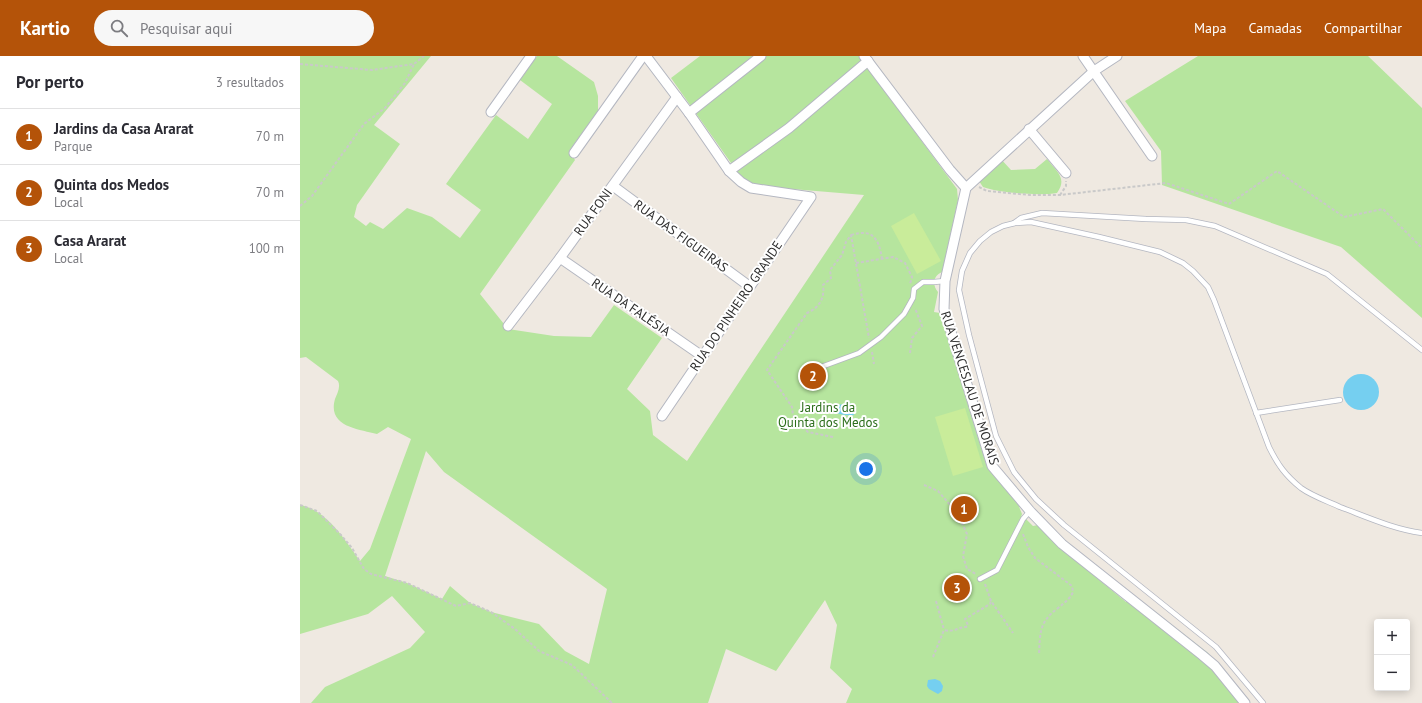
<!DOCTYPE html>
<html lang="pt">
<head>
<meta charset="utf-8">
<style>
  body { margin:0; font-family:"PT Sans",sans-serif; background:#f7f7f7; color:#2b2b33 }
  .controls { position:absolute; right:12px; bottom:12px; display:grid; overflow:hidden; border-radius:4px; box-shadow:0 2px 10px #0003 }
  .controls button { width:36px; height:36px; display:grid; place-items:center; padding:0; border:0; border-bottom:1px solid #e1e1e2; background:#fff; color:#2b2b33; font:20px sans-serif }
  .you { position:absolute; left:566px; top:413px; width:14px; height:14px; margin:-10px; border:3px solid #fff; border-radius:50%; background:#1a73e8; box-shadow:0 0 0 6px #1a73e833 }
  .badge { display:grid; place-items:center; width:26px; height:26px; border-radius:50%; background:#b45309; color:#fff; font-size:13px; font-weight:700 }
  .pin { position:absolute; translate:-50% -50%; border:2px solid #fff; box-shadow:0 1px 4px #0006 }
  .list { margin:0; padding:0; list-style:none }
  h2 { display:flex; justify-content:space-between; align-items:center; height:52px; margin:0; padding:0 16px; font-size:17px }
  h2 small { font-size:13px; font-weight:400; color:#7c7c81 }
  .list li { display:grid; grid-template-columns:26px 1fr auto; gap:12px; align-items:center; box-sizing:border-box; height:56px; padding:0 16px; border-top:1px solid #e1e1e2 }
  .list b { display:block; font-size:15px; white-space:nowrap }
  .list p { margin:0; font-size:13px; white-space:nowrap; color:#7c7c81 }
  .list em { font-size:13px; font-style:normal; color:#7c7c81 }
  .icon { flex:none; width:22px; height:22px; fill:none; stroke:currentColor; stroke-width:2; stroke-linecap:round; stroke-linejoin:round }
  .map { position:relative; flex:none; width:1122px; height:647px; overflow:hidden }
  header { display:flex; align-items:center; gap:24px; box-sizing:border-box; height:56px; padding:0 20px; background:#b45309; color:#fff }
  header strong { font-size:19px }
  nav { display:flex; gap:22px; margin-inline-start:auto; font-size:14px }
  .search { width:280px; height:36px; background:#f7f7f7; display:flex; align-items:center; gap:10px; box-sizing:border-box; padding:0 14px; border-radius:22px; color:#7c7c81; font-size:15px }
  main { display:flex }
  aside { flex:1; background:#fff }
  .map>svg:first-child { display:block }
</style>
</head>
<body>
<header>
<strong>Kartio</strong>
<div class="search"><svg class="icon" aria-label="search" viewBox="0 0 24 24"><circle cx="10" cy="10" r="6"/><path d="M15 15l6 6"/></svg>Pesquisar aqui</div>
<nav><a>Mapa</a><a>Camadas</a><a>Compartilhar</a></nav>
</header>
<main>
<aside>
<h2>Por perto<small>3 resultados</small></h2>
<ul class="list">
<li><span class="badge">1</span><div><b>Jardins da Casa Ararat</b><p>Parque</p></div><em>70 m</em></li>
<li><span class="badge">2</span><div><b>Quinta dos Medos</b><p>Local</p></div><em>70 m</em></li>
<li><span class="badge">3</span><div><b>Casa Ararat</b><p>Local</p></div><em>100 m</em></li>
</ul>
</aside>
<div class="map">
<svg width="1122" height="647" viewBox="0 0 1122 647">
  <rect width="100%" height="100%" fill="#efe9e1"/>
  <!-- green -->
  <g fill="#b6e59e" fill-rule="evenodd">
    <path d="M0,0H131L74,69L100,88L57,149L54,161L66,170L70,166L83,173L107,152L132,161L160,182L181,154L146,128L196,59L228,83L252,48L220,24L237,0H257L294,26L298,40V55L269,95L275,104L180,238L208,273L254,280L291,281L314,249L362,282L327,333L350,355L353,379L387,405L445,317L564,139L456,130L443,124L371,22L400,0H559L657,133L658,144L642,216C633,220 632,229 638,236L634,256L640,257L687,411L718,448L722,458L721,461L724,464L726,463L733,470L738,469L758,490L826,546L831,537L908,597L949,647H546L552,633L530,612L537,569L525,544L476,615L426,593L408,647H11L25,631L110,592L125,576L92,540L68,558L0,578V449C27,454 45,484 60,505L70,493L111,383L88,371L77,378C59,373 27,371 35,343C37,338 41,331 38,325L6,301L0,302ZM126,395L144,416L307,533L289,608L265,595L239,568L191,556L170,547L150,530L142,543L107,527L85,520Z"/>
    <path d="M898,0H1068L1122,52V262L1041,191L862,129L861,95L825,45Z"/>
    <path d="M700,102L711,114L735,113L747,103C756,115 768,122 757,137C740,140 699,137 683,131L679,125Z"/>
  </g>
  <!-- pitch -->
  <g fill="#c9ec9a">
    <path d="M614,157L641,205L617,218L591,170Z"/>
    <path d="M665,352L683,411L653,420L635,361Z"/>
  </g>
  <!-- water -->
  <g fill="#75cff0">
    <circle cx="1061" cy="336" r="18"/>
    <path d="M551,347L554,359C544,360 537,358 528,353L530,350Z"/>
    <path d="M635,623L640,625L643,630L642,635L638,638L629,633L627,630L628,624Z"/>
  </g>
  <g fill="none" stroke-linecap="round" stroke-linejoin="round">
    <defs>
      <g id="service">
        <path d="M714,167L721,162L742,157L846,163L886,164L915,170L1027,218L1122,294"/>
        <path d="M521,311L559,297L581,281L604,258L613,242L614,233L623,226H634L645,225"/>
        <path d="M956,357L1040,344"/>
        <path d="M680,523L697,514L723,463L730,455"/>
        <path d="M963,647L916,591L764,469L736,443L714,416L696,380L669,279L659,234L662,215L670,197L680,185L691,176L703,170L715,167L731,166L799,181L860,196L883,207L893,215L908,231L914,244L969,391C978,409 985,419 1001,432C1012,440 1027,445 1040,451C1067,461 1093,473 1122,477"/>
      </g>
      <g id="minor">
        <path d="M346,0L389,57L429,115L441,126L451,132L511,141L362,360"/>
        <path d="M564,0L650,114L666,132"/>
        <path d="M783,0L852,100"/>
        <path d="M817,0L794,15L666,132L645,225L644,253L692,410L730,455L762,488L902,599L915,610L945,647"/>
        <path d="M191,56L231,0"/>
        <path d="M389,57L461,0"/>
        <path d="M729,73L766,117"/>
        <path d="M274,97L343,0"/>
        <path d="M429,115L489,72L568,5"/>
        <path d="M313,130L449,230"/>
        <path d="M260,202L402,300"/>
        <path d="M208,270L260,202L377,41"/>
      </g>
    </defs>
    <!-- service casing -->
    <use href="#service" stroke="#b4b7c1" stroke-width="6"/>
    <!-- minor casing -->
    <use href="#minor" stroke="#b4b7c1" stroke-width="11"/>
    <!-- path -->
    <g stroke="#c9c9c9" stroke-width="2" stroke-dasharray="3 2" stroke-linecap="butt">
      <path d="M0,8L72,14L114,8L124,0"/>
      <path d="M679,131L687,135L730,139H760L866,127L929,148L977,115L1044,161L1083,153L1122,192"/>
      <path d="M760,139L766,130V125"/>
      <path d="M0,150L12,140L64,68L85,52L105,27L114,8"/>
      <path d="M551,179C573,172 579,183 582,203"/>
      <path d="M556,207L593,201L605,207L612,221L610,228"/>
      <path d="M572,296L574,308"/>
      <path d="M610,297L612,282L622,270L615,252"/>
      <path d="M533,381L508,376L499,368L493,359L492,351L467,314L507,257C519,252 525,242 523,229L531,222L530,214L542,199L546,186L551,179L569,282"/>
      <path d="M624,429L638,435L658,458L667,478L663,500L667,513L676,518"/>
      <path d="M0,449L17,455L41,479L52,492L64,513L71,518L107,527L156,550L170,547L191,556L215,573L239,595L272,609L312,647"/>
      <path d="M723,478L728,491L735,502L772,530L773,536C770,543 764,547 758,552C739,566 740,577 739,599"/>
      <path d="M685,528L691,545L713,577"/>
      <path d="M636,545L644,574"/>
      <path d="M633,601L644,574C653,577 658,571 666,571L668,569L665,563L690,548L691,545"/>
    </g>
    <!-- service -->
    <use href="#service" stroke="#fff" stroke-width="4.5"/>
    <!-- minor -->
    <use href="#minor" stroke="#fff" stroke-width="9"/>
  </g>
  <g text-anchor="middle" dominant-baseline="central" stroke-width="4" stroke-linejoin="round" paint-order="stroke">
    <!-- street labels -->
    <g font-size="13" fill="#2e2e2e" stroke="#fff">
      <text transform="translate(293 156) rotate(-54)">RUA FONI</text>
      <text transform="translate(381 180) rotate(36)">RUA DAS FIGUEIRAS</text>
      <text transform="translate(436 250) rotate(-56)">RUA DO PINHEIRO GRANDE</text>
      <text transform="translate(331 251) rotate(34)">RUA DA FALÉSIA</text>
      <text transform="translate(670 332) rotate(72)">RUA VENCESLAU DE MORAIS</text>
    </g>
    <!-- park labels -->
    <g font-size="13" fill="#2c6e1b" stroke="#fff">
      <text x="528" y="351">Jardins da<tspan x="528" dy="15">Quinta dos Medos</tspan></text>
    </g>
  </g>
</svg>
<div class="controls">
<button>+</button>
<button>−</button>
</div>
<div class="you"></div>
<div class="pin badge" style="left:664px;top:453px">1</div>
<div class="pin badge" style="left:513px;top:320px">2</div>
<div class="pin badge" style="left:657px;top:532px">3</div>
</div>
</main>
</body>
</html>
